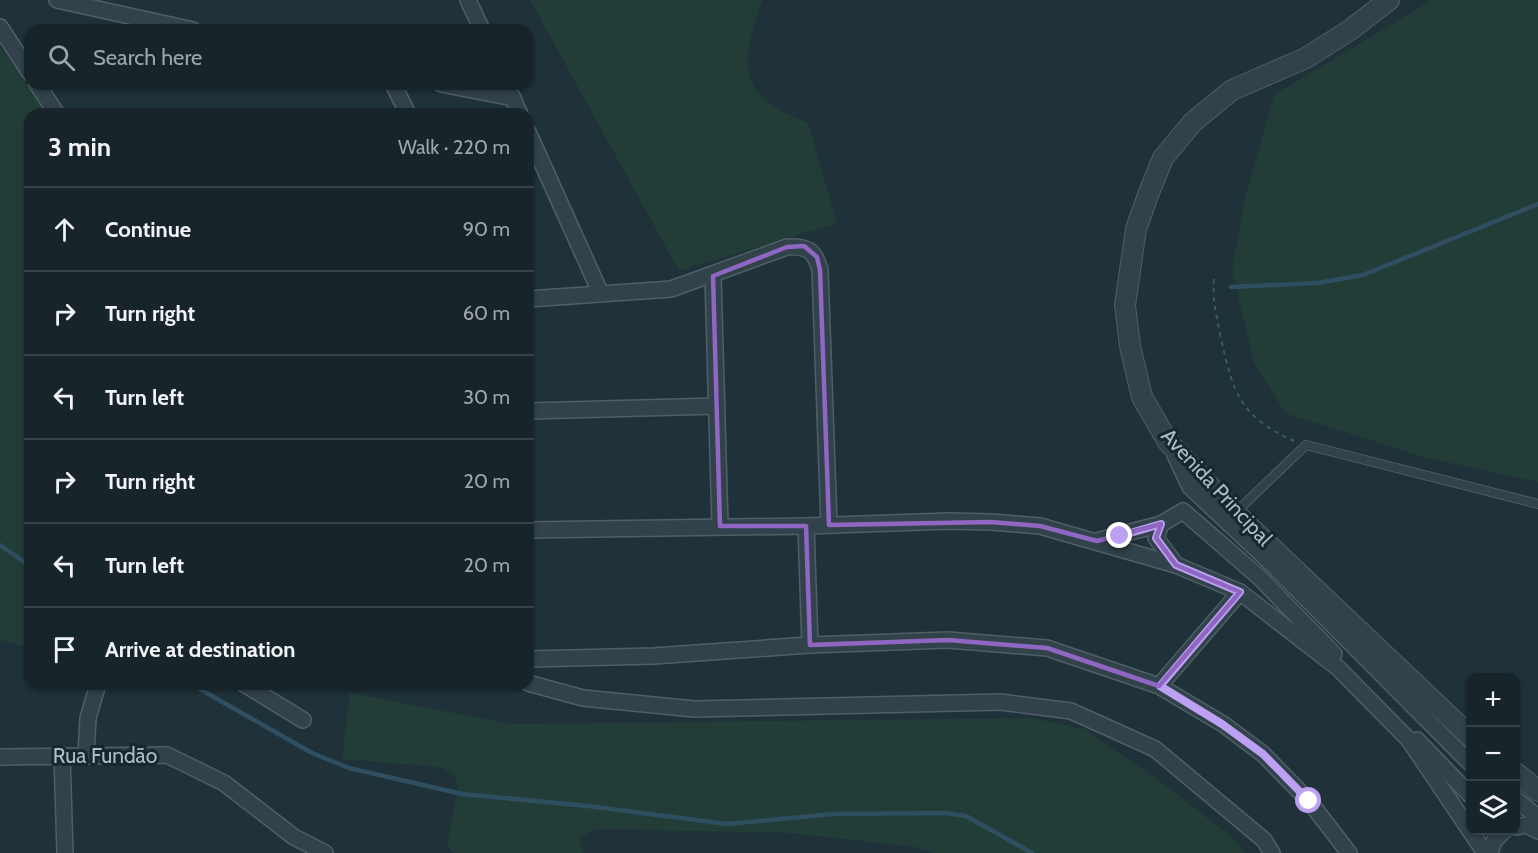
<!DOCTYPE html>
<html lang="en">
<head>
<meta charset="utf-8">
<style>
  body { margin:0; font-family:Cabin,sans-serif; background:#202d33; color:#f1f3f6 }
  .controls { position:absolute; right:18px; bottom:18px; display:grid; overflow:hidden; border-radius:12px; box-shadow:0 2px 4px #0004 }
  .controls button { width:54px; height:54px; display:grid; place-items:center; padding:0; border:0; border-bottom:2px solid #364247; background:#17252b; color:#f1f3f6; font:30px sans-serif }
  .stop { position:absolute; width:18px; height:18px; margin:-14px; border:4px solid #bca0f2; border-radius:50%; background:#fff }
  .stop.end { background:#bca0f2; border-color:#fff; box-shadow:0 2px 6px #0008 }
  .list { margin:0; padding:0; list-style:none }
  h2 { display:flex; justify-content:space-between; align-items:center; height:78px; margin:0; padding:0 24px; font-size:26px }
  h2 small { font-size:20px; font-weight:400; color:#9ea5a9 }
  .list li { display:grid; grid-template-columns:39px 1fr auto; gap:18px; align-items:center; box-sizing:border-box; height:84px; padding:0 24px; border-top:2px solid #364247 }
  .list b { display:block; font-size:22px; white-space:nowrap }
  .list em { font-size:20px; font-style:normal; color:#9ea5a9 }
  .icon { flex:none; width:33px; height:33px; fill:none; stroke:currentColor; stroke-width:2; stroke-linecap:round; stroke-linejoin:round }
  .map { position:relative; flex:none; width:1538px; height:853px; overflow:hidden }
  .search { position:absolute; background:#17252b; box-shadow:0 2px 4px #0004; left:24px; top:24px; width:510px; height:66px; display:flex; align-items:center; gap:15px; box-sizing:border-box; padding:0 21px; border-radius:18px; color:#9ea5a9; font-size:22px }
  .panel { position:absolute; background:#17252b; box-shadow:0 2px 4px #0004; left:24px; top:108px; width:510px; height:582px; border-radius:18px }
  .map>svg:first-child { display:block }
</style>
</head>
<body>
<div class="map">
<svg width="1538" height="853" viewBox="0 0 1538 853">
  <rect width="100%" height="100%" fill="#1f3139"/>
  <!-- green -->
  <g fill="#223c38">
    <path d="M530,0H763C750,34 733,76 770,104C781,112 796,117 808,123L837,223L679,271Z"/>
    <path d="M1432,0H1538V482L1423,457L1285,413L1254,363L1232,270L1244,202L1274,95Z"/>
    <path d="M0,47L50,114H30V648L0,640Z"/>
    <path d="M350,693L511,724L1032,718L1084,729L1164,784L1234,839L1245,853H935L915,847L791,833L598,829L579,837L583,853H454L447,845L458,787L455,775L440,767L342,759Z"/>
  </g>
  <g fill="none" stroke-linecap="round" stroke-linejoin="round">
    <!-- stream -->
    <g stroke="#2f4f60" stroke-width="4.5">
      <path d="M1231,287L1318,283L1363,275L1538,204"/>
      <path d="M0,545L30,566"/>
      <path d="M191,684L312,753L349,768L462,794L588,806L727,824L833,814L945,813L966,816L1032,853"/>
    </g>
    <defs>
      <path id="service" d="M1235,513L1306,445L1538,504"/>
      <g id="minor">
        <path d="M57,0L193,30"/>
        <path d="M468,0L482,30"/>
        <path d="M0,27L30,73"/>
        <path d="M37,84L57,114"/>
        <path d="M393,84L408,114"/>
        <path d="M441,84L513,98"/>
        <path d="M506,84L520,114"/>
        <path d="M528,132L601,294"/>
        <path d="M713,276L720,526"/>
        <path d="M528,299L671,289L787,247C807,246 815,250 820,270L829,525"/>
        <path d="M528,411L717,406"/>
        <path d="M1175,455L1190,487L1271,563L1470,763"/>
        <path d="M1161,524L1156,538L1176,565"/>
        <path d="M806,526L810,645"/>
        <path d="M528,530L806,526L949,521L991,522L1040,526L1176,565L1240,592L1338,668L1409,740L1485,853"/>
        <path d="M1100,540L1161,524L1183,511L1259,577L1334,654"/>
        <path d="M528,659L654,656L810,645L948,640L1047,648L1159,686L1223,724L1263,754L1309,801L1349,853"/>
        <path d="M528,683L583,698L694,709L1000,702L1071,711L1155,749L1264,840L1272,853"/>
        <path d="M244,684L303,720"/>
        <path d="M1159,686L1240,592"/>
        <path d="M1417,740L1470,795"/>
        <path d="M62,755L65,853"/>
        <path d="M86,756L88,718L98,684"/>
        <path d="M0,757L167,755L224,783L294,837L325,853"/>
        <path d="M1516,800L1538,817"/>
        <path d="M1516,827L1526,825L1538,831"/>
        <path d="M1490,853L1494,841L1505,830"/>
      </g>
      <g id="tertiary">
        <path d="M1389,0L1350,30L1306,58L1232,90L1193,122L1163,158L1148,195L1136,229L1125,305L1130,346L1142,397L1168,442L1235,513L1470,736"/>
        <path d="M1516,773L1538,791"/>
      </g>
    </defs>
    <!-- service casing -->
    <use href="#service" stroke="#505f67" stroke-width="10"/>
    <!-- minor casing -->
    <use href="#minor" stroke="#505f67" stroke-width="18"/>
    <!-- tertiary casing -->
    <use href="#tertiary" stroke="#505f67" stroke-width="22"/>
    <!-- path -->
    <path stroke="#405956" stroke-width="2" stroke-dasharray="4.5 4.5" stroke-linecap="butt" d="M1214,279C1212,300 1217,318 1221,338C1233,393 1240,417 1294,441"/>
    <!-- service -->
    <use href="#service" stroke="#32424a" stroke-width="8"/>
    <!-- minor -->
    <use href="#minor" stroke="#32424a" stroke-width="15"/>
    <!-- tertiary -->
    <use href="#tertiary" stroke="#32424a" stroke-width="20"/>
  </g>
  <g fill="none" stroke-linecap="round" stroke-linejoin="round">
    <!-- route -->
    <path stroke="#bca0f2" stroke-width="8" d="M1120,536L1161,524L1156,538L1176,565L1240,592L1160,686L1222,724L1263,754L1309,801"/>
  </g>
  <!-- marked area -->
  <path fill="none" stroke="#8f66c2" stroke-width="4.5" stroke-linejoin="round" d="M804,246L817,257L820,270L829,525L991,522L1040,526L1097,541L1161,524L1156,538L1176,565L1240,592L1159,686L1047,648L948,640L810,645L806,526H720L713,276L787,247Z"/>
  <g text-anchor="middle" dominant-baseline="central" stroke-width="6" stroke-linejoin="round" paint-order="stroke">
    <!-- street labels -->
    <g font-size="21" fill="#acbdc6" stroke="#18262e">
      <text transform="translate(1217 487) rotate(47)">Avenida Principal</text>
      <text x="105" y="755">Rua Fundão</text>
    </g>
  </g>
</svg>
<div class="controls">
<button>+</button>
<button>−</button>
<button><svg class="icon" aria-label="layers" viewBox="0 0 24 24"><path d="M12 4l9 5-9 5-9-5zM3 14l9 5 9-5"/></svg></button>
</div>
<div class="stop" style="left:1309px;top:801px"></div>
<div class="stop end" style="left:1120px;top:536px"></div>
<div class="search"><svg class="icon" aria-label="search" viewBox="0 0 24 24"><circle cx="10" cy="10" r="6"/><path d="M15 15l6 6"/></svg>Search here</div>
<section class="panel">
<h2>3 min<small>Walk · 220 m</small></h2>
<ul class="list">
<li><svg class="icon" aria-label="ahead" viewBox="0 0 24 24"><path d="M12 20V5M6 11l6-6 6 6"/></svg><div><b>Continue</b></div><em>90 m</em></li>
<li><svg class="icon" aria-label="right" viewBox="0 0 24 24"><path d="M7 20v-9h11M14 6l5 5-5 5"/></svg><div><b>Turn right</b></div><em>60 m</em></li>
<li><svg class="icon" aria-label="left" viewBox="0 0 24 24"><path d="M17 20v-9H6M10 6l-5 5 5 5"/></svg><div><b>Turn left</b></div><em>30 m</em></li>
<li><svg class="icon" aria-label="right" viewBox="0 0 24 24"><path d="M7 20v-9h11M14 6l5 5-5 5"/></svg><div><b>Turn right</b></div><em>20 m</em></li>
<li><svg class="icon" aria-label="left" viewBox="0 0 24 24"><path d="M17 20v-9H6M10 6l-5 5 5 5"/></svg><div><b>Turn left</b></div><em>20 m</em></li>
<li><svg class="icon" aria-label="arrive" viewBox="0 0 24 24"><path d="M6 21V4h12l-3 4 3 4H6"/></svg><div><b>Arrive at destination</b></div></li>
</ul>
</section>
</div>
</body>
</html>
